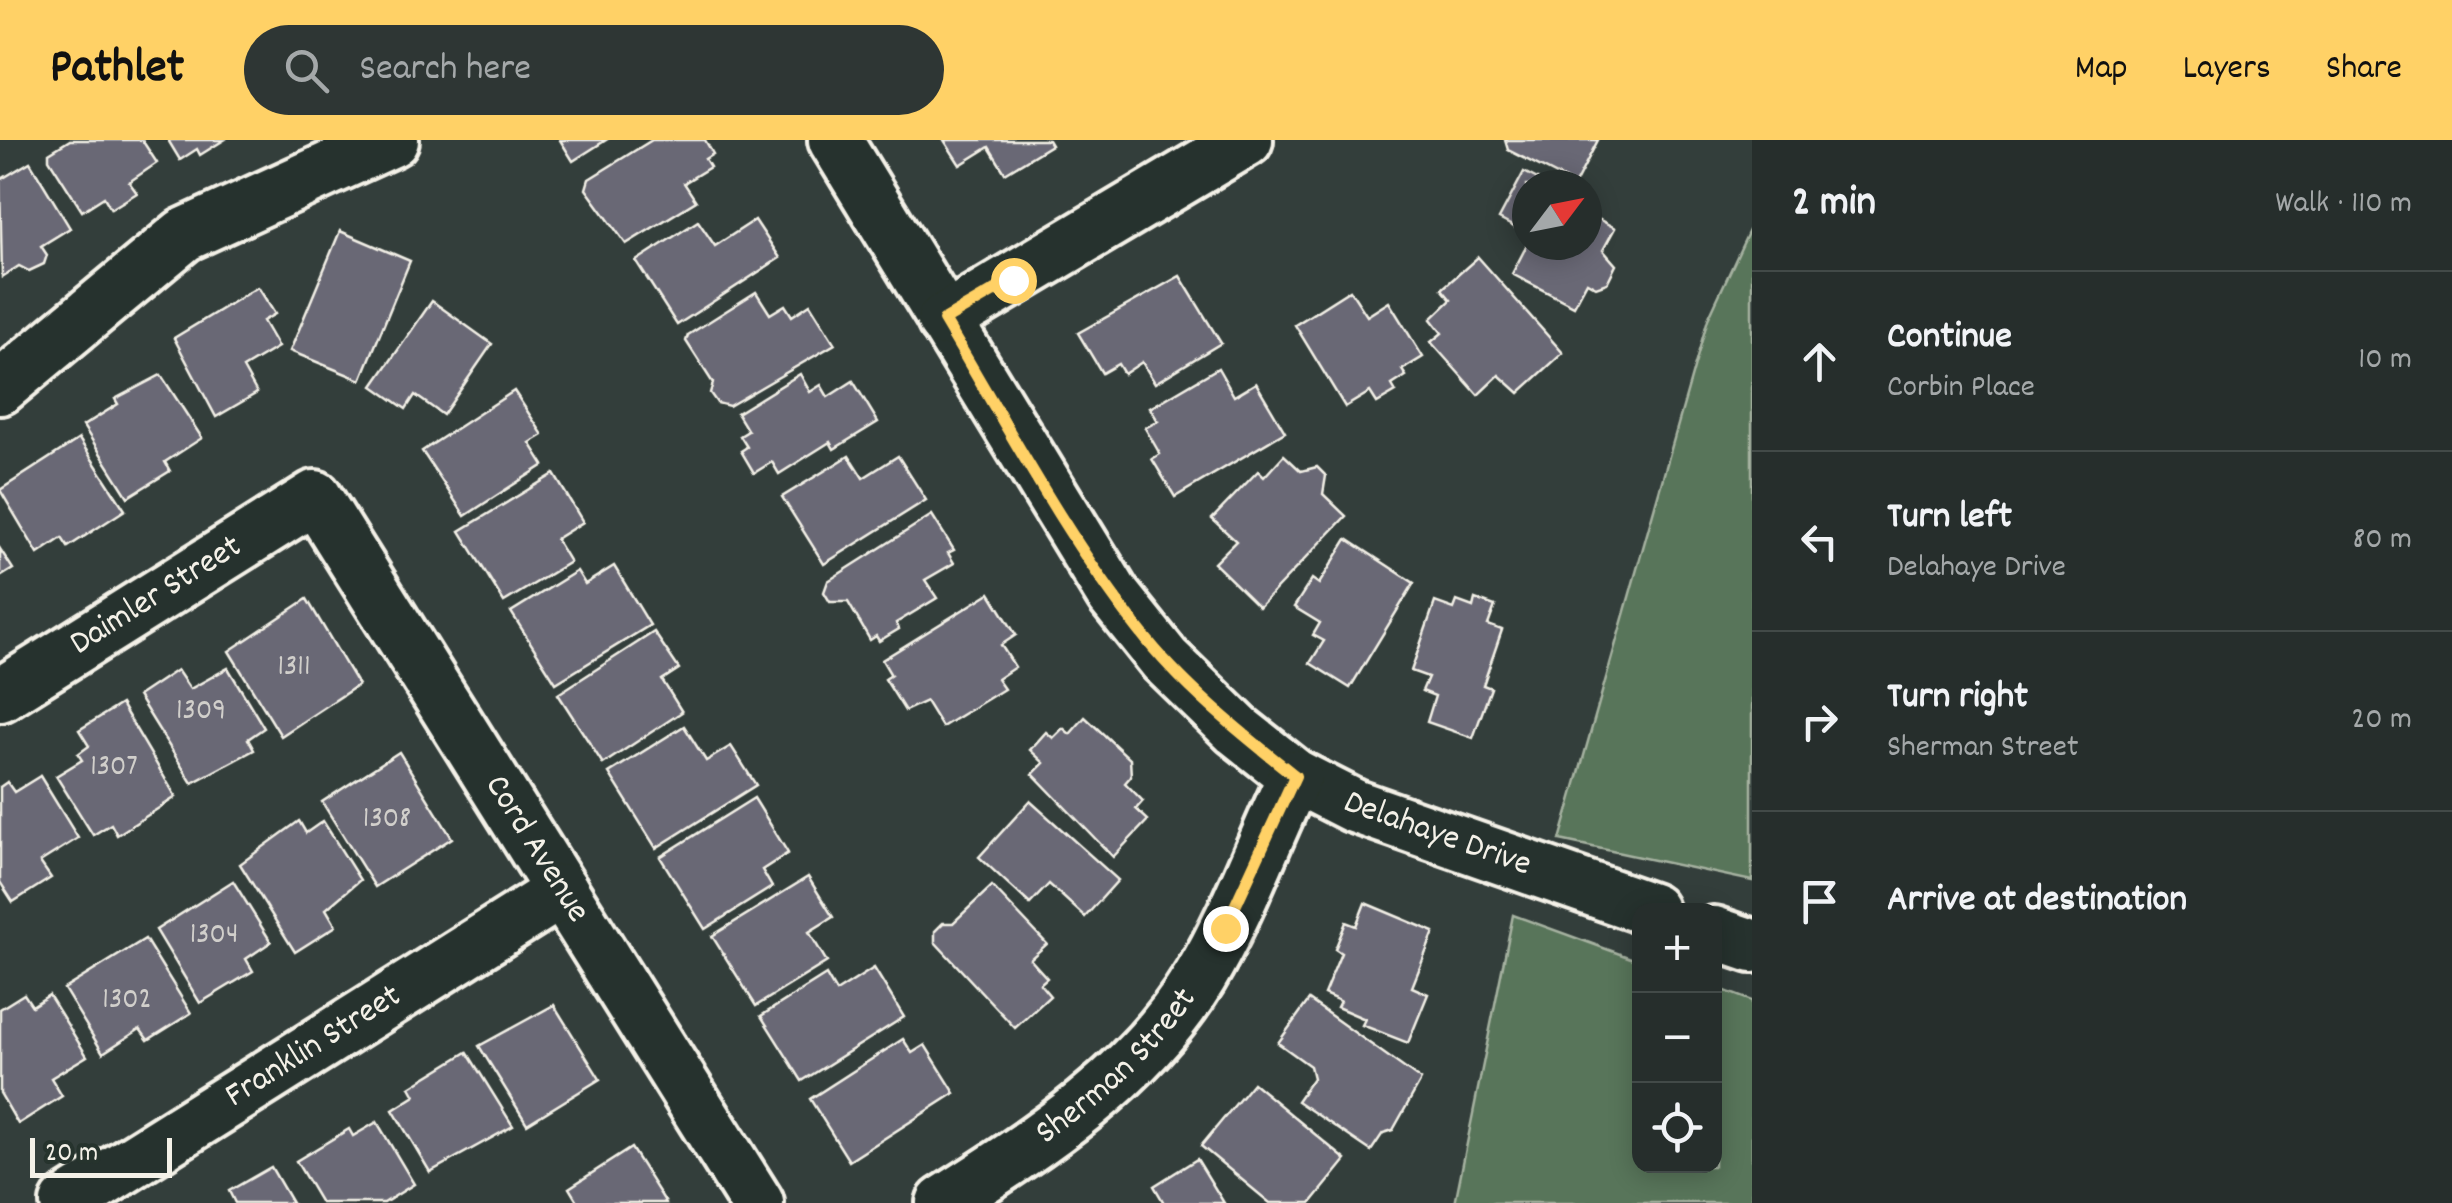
<!DOCTYPE html>
<html lang="en">
<head>
<meta charset="utf-8">
<style>
  body { margin:0; font-family:Dekko,sans-serif; background:#2e3634; color:#f1f3f6 }
  .controls { position:absolute; right:30px; bottom:30px; display:grid; overflow:hidden; border-radius:20px; box-shadow:0 5px 25px #0003 }
  .controls button { width:90px; height:90px; display:grid; place-items:center; padding:0; border:0; border-bottom:2px solid #424a48; background:#262e2c; color:#f1f3f6; font:50px sans-serif }
  .compass { position:absolute; left:1512px; top:30px; width:90px; height:90px; border-radius:50%; background:#262e2c; box-shadow:0 5px 25px #0003; rotate:58deg }
  .scale { position:absolute; left:30px; bottom:25px; width:142px; box-sizing:border-box; padding-left:10px; border:5px solid #f4f1e8; border-top:0; font-size:28px; line-height:35px; white-space:nowrap; color:#f4f1e8; -webkit-text-stroke:8px #26332d; paint-order:stroke }
  .stop { position:absolute; width:30px; height:30px; margin:-22px; border:8px solid #ffd166; border-radius:50%; background:#fff }
  .stop.end { background:#ffd166; border-color:#fff; box-shadow:0 2px 10px #0008 }
  .list { margin:0; padding:0; list-style:none }
  h2 { display:flex; justify-content:space-between; align-items:center; height:130px; margin:0; padding:0 40px; font-size:42px }
  h2 small { font-size:32px; font-weight:400; color:#a4a8a9 }
  .list li { display:grid; grid-template-columns:65px 1fr auto; gap:30px; align-items:center; box-sizing:border-box; height:180px; padding:0 40px; border-top:2px solid #424a48 }
  .list b { display:block; font-size:38px; white-space:nowrap }
  .list p { margin:0; font-size:32px; white-space:nowrap; color:#a4a8a9 }
  .list em { font-size:32px; font-style:normal; color:#a4a8a9 }
  .icon { flex:none; width:55px; height:55px; fill:none; stroke:currentColor; stroke-width:2; stroke-linecap:round; stroke-linejoin:round }
  .map { position:relative; flex:none; width:1752px; height:1063px; overflow:hidden }
  header { display:flex; align-items:center; gap:60px; box-sizing:border-box; height:140px; padding:0 50px; background:#ffd166; color:#111 }
  header strong { font-size:48px }
  nav { display:flex; gap:55px; margin-inline-start:auto; font-size:35px }
  .search { width:700px; height:90px; background:#2e3634; display:flex; align-items:center; gap:25px; box-sizing:border-box; padding:0 35px; border-radius:55px; color:#a4a8a9; font-size:38px }
  main { display:flex }
  aside { flex:1; background:#262e2c }
  .map>svg:first-child { display:block }
</style>
</head>
<body>
<header>
<strong>Pathlet</strong>
<div class="search"><svg class="icon" aria-label="search" viewBox="0 0 24 24"><circle cx="10" cy="10" r="6"/><path d="M15 15l6 6"/></svg>Search here</div>
<nav><a>Map</a><a>Layers</a><a>Share</a></nav>
</header>
<main>
<div class="map">
<svg width="1752" height="1063" viewBox="0 0 1752 1063">
  <rect width="100%" height="100%" fill="#333e3b"/>
  <filter id="ink" filterUnits="userSpaceOnUse"><feTurbulence type="fractalNoise" baseFrequency=".01" numOctaves="2"/><feDisplacementMap in="SourceGraphic" scale="20" xChannelSelector="R" yChannelSelector="G"/><feConvolveMatrix kernelMatrix="1 2 1 2 8 2 1 2 1" color-interpolation-filters="sRGB"/></filter>
  <g filter="url(#ink)">
    <!-- green -->
    <g fill="#59745a" stroke="#a6b2a1" stroke-width="2.5">
      <path d="M1752,84V741L1560,700L1708,179Z"/>
      <path d="M1513,775L1639,821L1640,1026H1714L1715,847L1752,861V1063H1455Z"/>
    </g>
    <!-- building -->
    <g fill="#696874" stroke="#f4f1e8" stroke-width="2.5">
      <path d="M70,0H142L157,23L129,42L137,53L111,69L104,57L82,71L49,19V13Z"/>
      <path d="M168,0H224L200,15L197,9L180,20Z"/>
      <path d="M560,0H606L573,21Z"/>
      <path d="M652,0H705L713,14L705,19L710,27L684,43L696,61L626,104L586,49L589,39Z"/>
      <path d="M944,0H1048L1051,5L1005,33L989,7L960,25Z"/>
      <path d="M1505,0H1598L1575,44L1508,10Z"/>
      <path d="M30,22L70,88L41,106L47,115L44,124L29,131L19,126L2,137L0,40Z"/>
      <path d="M1524,32L1549,45H1527V94L1499,79Z"/>
      <path d="M1587,73L1615,88L1603,110L1616,125L1607,143L1596,147L1587,142L1574,166L1512,134L1527,105H1587Z"/>
      <path d="M755,80L780,118L677,185L636,121L698,81L715,106Z"/>
      <path d="M340,91L410,121L361,240L290,211Z"/>
      <path d="M1478,117L1563,213L1519,253L1499,235L1478,255L1431,202L1442,193L1431,179L1451,160L1442,149Z"/>
      <path d="M1180,136L1221,203L1155,243L1142,222L1124,234L1118,224L1102,233L1078,193Z"/>
      <path d="M258,147L275,174L263,181L278,207L243,228L257,253L216,277L174,198Z"/>
      <path d="M1350,150L1367,176L1389,162L1423,217L1402,230L1406,236L1392,245L1396,252L1377,263L1370,252L1345,267L1295,185Z"/>
      <path d="M756,152L770,174L785,165L792,176L810,164L835,204L729,266L717,263L710,253L713,243L686,201L688,195Z"/>
      <path d="M432,161L492,204L443,275L415,255L406,269L373,246Z"/>
      <path d="M1218,228L1234,256L1256,243L1285,292L1175,357L1152,319L1160,314L1145,288L1158,281L1150,268Z"/>
      <path d="M800,234L810,252L821,245L828,257L853,241L878,282L834,309L830,302L779,334L772,322L754,333L741,311L747,307L740,296L748,291L737,273Z"/>
      <path d="M161,235L202,298L165,322L170,331L128,357L83,286L118,264L115,259Z"/>
      <path d="M514,251L543,295L530,303L544,325L465,376L422,311Z"/>
      <path d="M79,299L125,370L68,407L62,398L38,414L0,350Z"/>
      <path d="M1284,315L1301,331L1317,327L1326,336L1323,354L1346,376L1259,467L1214,423L1236,401L1212,379L1258,331L1264,337Z"/>
      <path d="M849,316L863,338L898,316L926,360L824,424L782,357Z"/>
      <path d="M554,334L583,382L556,399L570,422L504,462L460,391Z"/>
      <path d="M932,375L954,410L948,413L954,423L925,440L937,458L896,483L899,489L879,501L876,496L870,500L848,462H830L824,452L828,441Z"/>
      <path d="M1347,399L1414,443L1350,548L1310,523L1324,501L1313,495L1320,483L1294,467L1312,439L1319,444Z"/>
      <path d="M0,409L13,429L0,437Z"/>
      <path d="M614,426L650,485L556,543L511,472L577,431L585,444Z"/>
      <path d="M990,453L1016,495L1001,505L1015,527L997,539L1004,549L942,587L926,561L905,571L885,539L891,535L882,520Z"/>
      <path d="M307,459L358,545L281,596L229,511Z"/>
      <path d="M1475,459L1495,466L1488,485L1502,490L1483,545L1491,548L1473,598L1427,582L1435,556L1422,551L1428,537L1411,531L1435,462L1454,469L1457,461L1473,467Z"/>
      <path d="M654,492L679,529L662,540L682,572L603,624L558,554Z"/>
      <path d="M228,528L264,588L248,599L254,610L192,643L138,556L177,530L190,549Z"/>
      <path d="M121,564L176,657L117,695L111,684L93,695L56,636L82,620L78,614L89,606L79,590Z"/>
      <path d="M1085,577L1130,619L1131,636L1125,643L1143,661L1136,669L1148,680L1113,717L1033,634L1044,623L1030,610L1046,592L1053,598L1063,588L1070,594Z"/>
      <path d="M684,586L706,621L731,606L756,645L656,708L609,633Z"/>
      <path d="M399,612L452,698L375,747L322,662Z"/>
      <path d="M40,636L78,698L40,722L51,738L13,762L0,742V647L7,642L14,652Z"/>
      <path d="M754,658L788,713L762,730L772,747L705,789L660,717Z"/>
      <path d="M1030,661L1118,740L1085,777L1049,744L1030,764L979,717Z"/>
      <path d="M299,681L306,693L323,681L360,740L326,769L336,786L295,812L240,724Z"/>
      <path d="M808,737L833,777L809,792L827,822L756,866L712,796Z"/>
      <path d="M233,741L271,802L246,819L253,831L200,863L156,790Z"/>
      <path d="M992,746L1047,804L1030,819L1047,838L1040,844L1050,856L1015,888L935,802V791L943,783H953Z"/>
      <path d="M1365,763L1434,792L1412,847L1428,854L1408,903L1362,885L1365,879L1337,867L1340,861L1324,854L1341,813L1335,809L1346,782L1356,786Z"/>
      <path d="M145,799L191,873L148,900L140,889L103,913L64,849Z"/>
      <path d="M874,828L904,877L802,941L761,876L826,835L836,852Z"/>
      <path d="M24,854L32,866L49,855L87,916L51,938L62,956L18,984L0,953V869Z"/>
      <path d="M1309,860L1421,940L1393,990L1383,993L1371,1011L1297,961L1313,938L1310,926L1278,903Z"/>
      <path d="M554,865L600,939L527,984L479,906Z"/>
      <path d="M903,899L912,913L925,905L955,953L849,1021L810,959Z"/>
      <path d="M467,912L513,986L430,1032L393,970L415,956L410,947Z"/>
      <path d="M1253,943L1346,1020L1311,1063H1270L1201,1006Z"/>
      <path d="M377,982L414,1044L384,1063H321L296,1021L349,989L353,996Z"/>
      <path d="M631,1008L666,1063H578L569,1048Z"/>
      <path d="M1197,1019L1224,1063H1164L1154,1046Z"/>
      <path d="M271,1027L292,1063H235L229,1051Z"/>
    </g>
    <g fill="none" stroke-linecap="round" stroke-linejoin="round">
      <defs>
        <g id="minor">
          <path id="s1" d="M835,0L1113,455L1165,520L1237,590L1295,636L1354,666L1651,770"/>
          <path d="M944,180L1246,0"/>
          <path d="M0,248L184,95L392,0"/>
          <path id="s2" d="M0,555L315,357L757,1063"/>
          <path d="M1714,793L1752,806"/>
          <path id="s3" d="M67,1063L562,751"/>
          <path id="s4" d="M943,1063C1039,1002 1140,937 1200,837C1238,774 1263,702 1295,636"/>
        </g>
      </defs>
      <!-- minor casing -->
      <use href="#minor" stroke="#f4f1e8" stroke-width="60"/>
      <!-- minor -->
      <use href="#minor" stroke="#26332d" stroke-width="52"/>
    </g>
  </g>
  <g fill="none" stroke-linecap="round" stroke-linejoin="round" filter="url(#ink)">
    <!-- route -->
    <path stroke="#ffd166" stroke-width="12" d="M1013,140L944,180C1006,284 1064,394 1139,490C1182,546 1240,592 1295,636L1225,788"/>
  </g>
  <g text-anchor="middle" dominant-baseline="central" stroke-width="10" stroke-linejoin="round" paint-order="stroke">
    <!-- number labels -->
    <g font-size="30" fill="#d1cfcb">
      <text x="294" y="528">1311</text>
      <text x="201" y="572">1309</text>
      <text x="114" y="628">1307</text>
      <text x="387" y="680">1308</text>
      <text x="214" y="796">1304</text>
      <text x="127" y="861">1302</text>
    </g>
    <!-- street labels -->
    <g font-size="35" fill="#f4f1e8" stroke="#26332d">
      <text stroke="none"><textPath href="#s2" startOffset="185">Daimler Street</textPath></text>
      <text stroke="none"><textPath href="#s1" startOffset="945">Delahaye Drive</textPath></text>
      <text stroke="none"><textPath href="#s2" startOffset="788">Cord Avenue</textPath></text>
      <text stroke="none"><textPath href="#s3" startOffset="292">Franklin Street</textPath></text>
      <text stroke="none"><textPath href="#s4" startOffset="222">Sherman Street</textPath></text>
    </g>
  </g>
</svg>
<div class="controls">
<button>+</button>
<button>−</button>
<button><svg class="icon" aria-label="locate" viewBox="0 0 24 24"><circle cx="12" cy="12" r="6"/><path d="M12 2v4M12 18v4M2 12h4M18 12h4"/></svg></button>
</div>
<svg class="compass" viewBox="-18 -18 36 36"><path d="M0-13l5 13h-10z" fill="#e53935"/><path d="M0 13l5-13h-10z" fill="#a4a8a9"/></svg>
<div class="scale">20 m</div>
<div class="stop" style="left:1013px;top:140px"></div>
<div class="stop end" style="left:1225px;top:788px"></div>
</div>
<aside>
<h2>2 min<small>Walk · 110 m</small></h2>
<ul class="list">
<li><svg class="icon" aria-label="ahead" viewBox="0 0 24 24"><path d="M12 20V5M6 11l6-6 6 6"/></svg><div><b>Continue</b><p>Corbin Place</p></div><em>10 m</em></li>
<li><svg class="icon" aria-label="left" viewBox="0 0 24 24"><path d="M17 20v-9H6M10 6l-5 5 5 5"/></svg><div><b>Turn left</b><p>Delahaye Drive</p></div><em>80 m</em></li>
<li><svg class="icon" aria-label="right" viewBox="0 0 24 24"><path d="M7 20v-9h11M14 6l5 5-5 5"/></svg><div><b>Turn right</b><p>Sherman Street</p></div><em>20 m</em></li>
<li><svg class="icon" aria-label="arrive" viewBox="0 0 24 24"><path d="M6 21V4h12l-3 4 3 4H6"/></svg><div><b>Arrive at destination</b></div></li>
</ul>
</aside>
</main>
</body>
</html>
